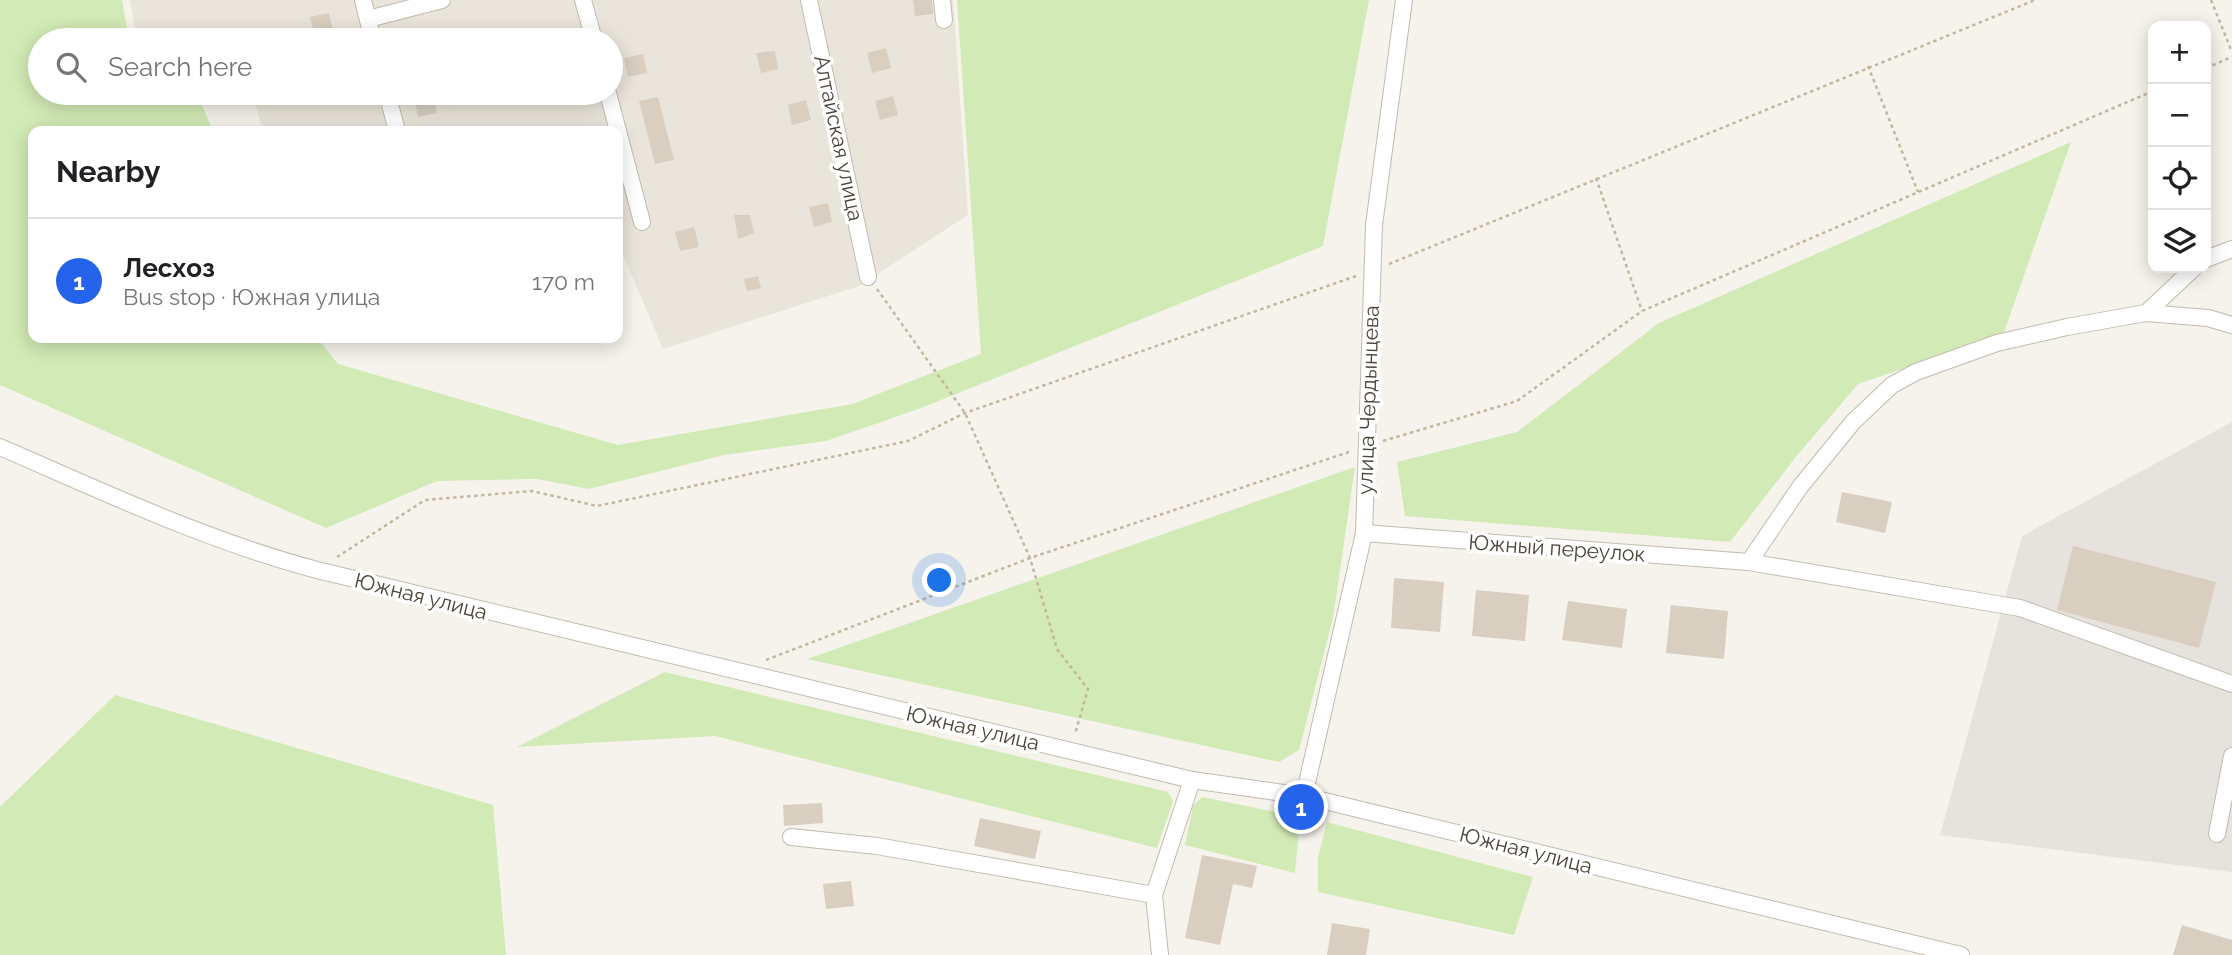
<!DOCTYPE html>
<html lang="en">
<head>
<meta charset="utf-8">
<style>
  body { margin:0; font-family:Raleway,sans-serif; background:#f2f2f2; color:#202124 }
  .controls { position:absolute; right:21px; top:21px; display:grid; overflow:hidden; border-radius:14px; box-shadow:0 4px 18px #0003 }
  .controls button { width:63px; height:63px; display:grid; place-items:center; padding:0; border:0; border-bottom:2px solid #e0e0e0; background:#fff; color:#202124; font:35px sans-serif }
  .you { position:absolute; left:940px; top:581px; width:24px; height:24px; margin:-18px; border:5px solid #fff; border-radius:50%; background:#1a73e8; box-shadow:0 0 0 10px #1a73e833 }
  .badge { display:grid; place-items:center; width:46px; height:46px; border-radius:50%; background:#2563eb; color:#fff; font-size:23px; font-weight:700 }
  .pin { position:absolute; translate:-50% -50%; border:4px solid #fff; box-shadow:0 2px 7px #0006 }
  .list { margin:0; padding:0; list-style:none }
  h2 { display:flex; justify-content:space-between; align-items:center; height:91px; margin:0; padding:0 28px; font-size:30px }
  h2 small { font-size:23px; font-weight:400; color:#757577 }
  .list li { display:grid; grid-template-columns:46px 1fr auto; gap:21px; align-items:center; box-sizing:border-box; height:126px; padding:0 28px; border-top:2px solid #e0e0e0 }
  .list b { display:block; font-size:26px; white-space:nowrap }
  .list p { margin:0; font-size:23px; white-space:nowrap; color:#757577 }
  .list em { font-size:23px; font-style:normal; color:#757577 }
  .icon { flex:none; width:38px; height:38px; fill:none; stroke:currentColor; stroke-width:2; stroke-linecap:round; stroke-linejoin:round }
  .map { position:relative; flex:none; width:2232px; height:955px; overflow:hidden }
  .search { position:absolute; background:#fff; box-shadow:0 4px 18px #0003; left:28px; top:28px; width:595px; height:77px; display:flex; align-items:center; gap:18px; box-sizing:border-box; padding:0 24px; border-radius:38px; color:#757577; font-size:26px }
  .panel { position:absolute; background:#fff; box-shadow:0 4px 18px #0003; left:28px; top:126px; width:595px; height:217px; border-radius:14px }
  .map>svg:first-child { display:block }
</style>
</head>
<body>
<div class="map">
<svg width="2232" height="955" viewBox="0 0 2232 955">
  <rect width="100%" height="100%" fill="#f6f3ec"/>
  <!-- residential -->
  <path fill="#eae5da" d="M130,0H953L968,215L859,286L663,349L624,257L618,258V131H263L252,93H611V40H137Z"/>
  <!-- industrial -->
  <path fill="#e6e2dd" d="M2232,422V872L1940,835L2022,536Z"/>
  <!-- green -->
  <g fill="#d2eab5">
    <path d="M0,0H122L129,40H40V93H197L213,131H33V338H317L338,364L618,445L852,404L981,354L957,0H1369L1323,246L921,408L826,441L724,455L589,489L537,479L437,481L326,528L0,385Z"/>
    <path d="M2071,142L2003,335L1858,384L1795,458L1730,542L1405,516L1397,462L1517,432L1659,323Z"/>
    <path d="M1355,467L1333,618L1299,750L1279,762L807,659Z"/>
    <path d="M665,672L1168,792L1173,801L1157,848L715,736L517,747Z"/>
    <path d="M115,695L493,805L506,955H0V807Z"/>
    <path d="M1202,797L1300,817L1295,873L1185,845L1193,806Z"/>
    <path d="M1327,822L1533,877L1514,935L1318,892V857Z"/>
  </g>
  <!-- building -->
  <g fill="#d8cfc1">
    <path d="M913,0H932L933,14L915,16Z"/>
    <path d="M329,13L333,32L315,36L310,17Z"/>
    <path d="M886,48L891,68L872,73L867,53Z"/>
    <path d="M775,51L778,69L761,73L756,53Z"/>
    <path d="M643,54L647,73L628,77L624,58Z"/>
    <path d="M433,94L437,113L418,117L414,98Z"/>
    <path d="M893,96L898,115L880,120L875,101Z"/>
    <path d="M658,97L674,160L655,164L639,101Z"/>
    <path d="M806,100L811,120L792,125L788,105Z"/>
    <path d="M828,203L832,222L814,227L809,207Z"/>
    <path d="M734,215H750L754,233L738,239Z"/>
    <path d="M694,227L699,247L680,251L675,232Z"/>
    <path d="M758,276L761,288L747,291L744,279Z"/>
    <path d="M1842,492L1892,502L1885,533L1836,522Z"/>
    <path d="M2073,546L2216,582L2199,648L2057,610Z"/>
    <path d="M1394,578L1444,582L1440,632L1391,628Z"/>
    <path d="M1476,590L1529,595L1525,641L1472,636Z"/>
    <path d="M1568,601L1627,609L1622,648L1562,640Z"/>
    <path d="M1671,605L1728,611L1724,659L1666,653Z"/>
    <path d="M822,803L823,823L784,826L783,805Z"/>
    <path d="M980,818L1041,831L1035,859L974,846Z"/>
    <path d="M1202,855L1257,866L1252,888L1233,884L1220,945L1185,938Z"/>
    <path d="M851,881L854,906L826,909L823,884Z"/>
    <path d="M1332,923L1370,929L1366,955H1327Z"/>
    <path d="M2182,925L2232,940V955H2173Z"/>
  </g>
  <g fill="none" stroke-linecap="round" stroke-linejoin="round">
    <defs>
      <g id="minor">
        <path d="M363,0L373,40"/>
        <path d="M583,0L594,40"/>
        <path d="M809,0L868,277"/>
        <path d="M942,0L944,20"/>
        <path d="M368,19L442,0"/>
        <path d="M387,93L397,131"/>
        <path d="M608,93L642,222"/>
        <path d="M2206,259L2232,249"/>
        <path d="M2146,313L2194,268"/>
        <path d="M0,447C104,492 207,541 317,570L1192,780L1304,796L1961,955"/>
        <path d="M1364,533L1749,562L2020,608L2232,684"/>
        <path d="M1749,562L1800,487L1853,422L1892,385L1916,372L1997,343L2067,327L2146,313L2208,318L2232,325"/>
        <path d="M1304,796L1364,533L1374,225L1404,0"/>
        <path d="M2217,834L2232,756"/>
        <path d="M791,837L877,846L1154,895"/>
        <path d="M1160,955L1154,895L1192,780"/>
      </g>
    </defs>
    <!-- minor casing -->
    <use href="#minor" stroke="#c2bbae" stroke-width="18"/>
    <!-- path -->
    <g stroke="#c4b79f" stroke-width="2.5" stroke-dasharray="3.5 3.5" stroke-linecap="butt">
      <path d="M2211,0L2232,52"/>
      <path d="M1868,66L1918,192"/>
      <path d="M2206,68L2232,57"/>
      <path d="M1596,178L1642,311"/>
      <path d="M1389,264L2035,0"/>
      <path d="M877,289L965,413L1030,558L1057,649L1088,689L1075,734"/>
      <path d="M1383,441L1517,401L1642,311L2153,91"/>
      <path d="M337,557L425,500L532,491L597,506L908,441L965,413L1356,276"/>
      <path d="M766,660L1030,558L1349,452"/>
    </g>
    <!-- minor -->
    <use href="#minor" stroke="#fff" stroke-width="16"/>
  </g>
  <g text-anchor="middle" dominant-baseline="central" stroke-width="7" stroke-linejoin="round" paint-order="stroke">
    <!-- street labels -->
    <g font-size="21" fill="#4b4439" stroke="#fff">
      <text transform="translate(839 138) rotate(78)">Алтайская улица</text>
      <text transform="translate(1368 400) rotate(-88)">улица Чердынцева</text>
      <text transform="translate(1557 548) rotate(4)">Южный переулок</text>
      <text transform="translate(421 596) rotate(14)">Южная улица</text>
      <text transform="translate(973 728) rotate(13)">Южная улица</text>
      <text transform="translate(1526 850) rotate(14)">Южная улица</text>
    </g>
  </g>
</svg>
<div class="controls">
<button>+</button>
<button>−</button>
<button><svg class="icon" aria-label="locate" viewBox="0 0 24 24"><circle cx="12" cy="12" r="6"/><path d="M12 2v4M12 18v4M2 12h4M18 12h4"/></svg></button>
<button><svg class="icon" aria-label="layers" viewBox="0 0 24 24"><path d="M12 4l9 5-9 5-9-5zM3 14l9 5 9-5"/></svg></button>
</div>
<div class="you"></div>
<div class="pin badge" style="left:1301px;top:807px">1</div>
<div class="search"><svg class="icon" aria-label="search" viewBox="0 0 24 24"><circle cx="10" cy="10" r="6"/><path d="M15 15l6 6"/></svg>Search here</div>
<section class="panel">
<h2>Nearby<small></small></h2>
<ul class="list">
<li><span class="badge">1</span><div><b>Лесхоз</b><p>Bus stop · Южная улица</p></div><em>170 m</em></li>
</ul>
</section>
</div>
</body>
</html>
